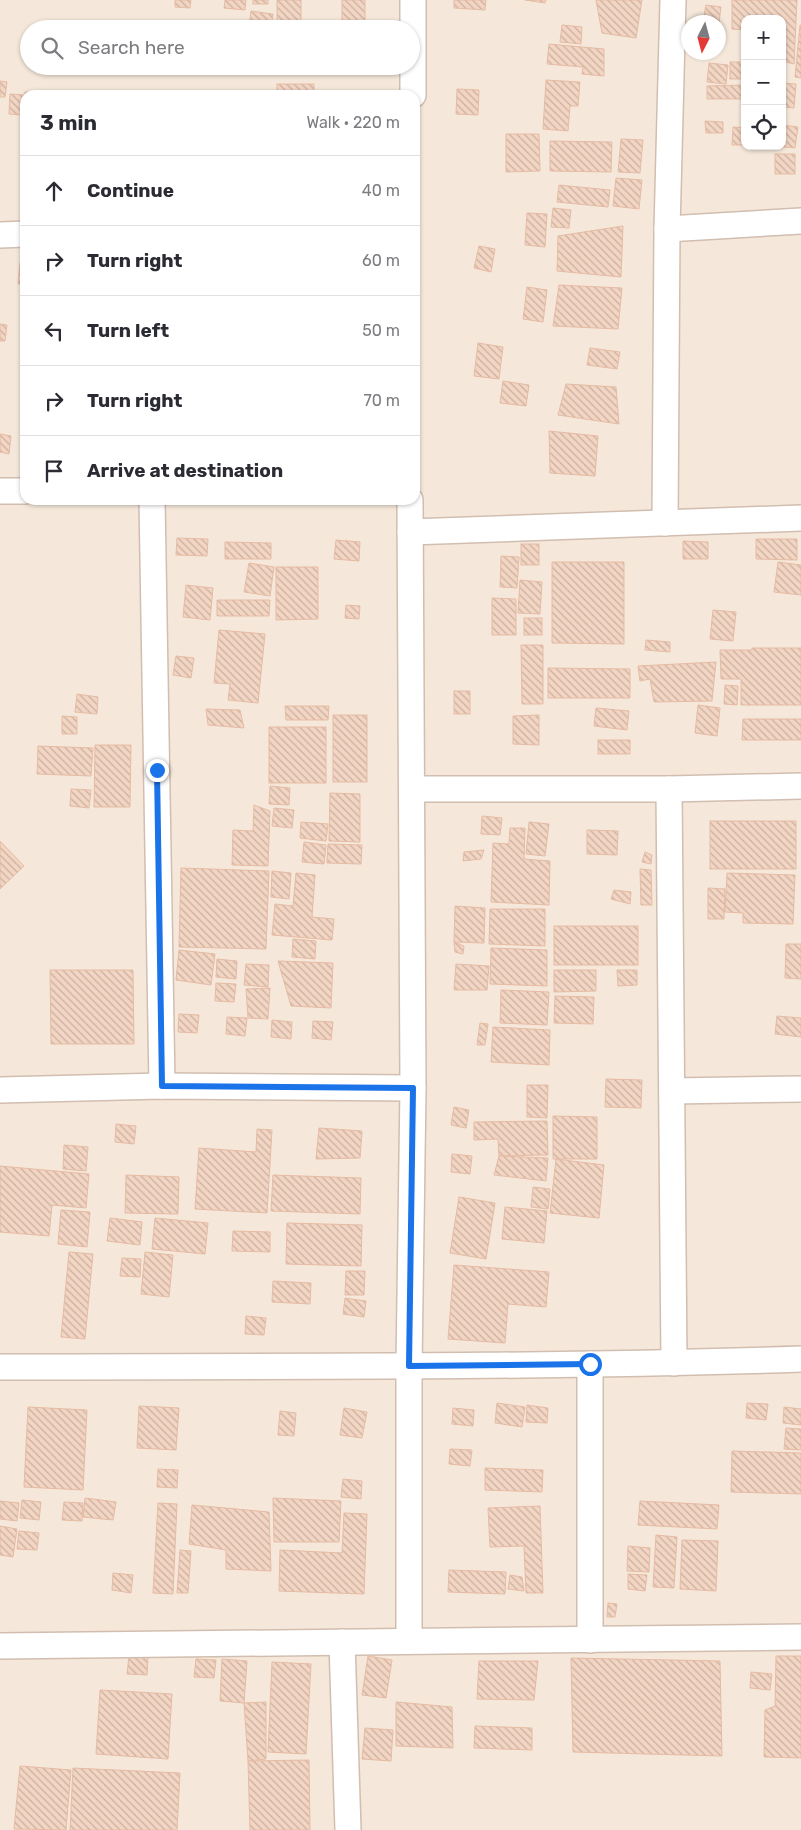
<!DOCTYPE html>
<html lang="en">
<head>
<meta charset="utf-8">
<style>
  body { margin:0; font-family:Rubik,sans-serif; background:#f2f2f3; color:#2b2b33 }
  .controls { position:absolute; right:15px; top:15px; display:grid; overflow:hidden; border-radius:10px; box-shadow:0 1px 4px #0004 }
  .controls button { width:45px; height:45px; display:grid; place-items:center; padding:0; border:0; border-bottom:1px solid #e1e1e2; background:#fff; color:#2b2b33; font:25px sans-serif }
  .compass { position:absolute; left:681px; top:15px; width:45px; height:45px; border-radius:50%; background:#fff; box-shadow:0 1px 4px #0004; rotate:186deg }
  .stop { position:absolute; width:15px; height:15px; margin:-11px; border:4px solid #1a73e8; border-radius:50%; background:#fff }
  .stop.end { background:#1a73e8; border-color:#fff; box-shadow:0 1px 5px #0008 }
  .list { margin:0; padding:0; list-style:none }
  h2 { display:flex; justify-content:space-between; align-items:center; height:65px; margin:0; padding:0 20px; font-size:21px }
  h2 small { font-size:16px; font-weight:400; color:#7c7c81 }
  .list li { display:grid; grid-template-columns:32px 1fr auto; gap:15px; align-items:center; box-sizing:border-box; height:70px; padding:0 20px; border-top:1px solid #e1e1e2 }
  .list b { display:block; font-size:19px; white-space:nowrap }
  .list em { font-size:16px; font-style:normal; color:#7c7c81 }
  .icon { flex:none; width:28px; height:28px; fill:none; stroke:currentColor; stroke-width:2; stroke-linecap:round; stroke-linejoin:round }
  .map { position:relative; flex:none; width:801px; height:1830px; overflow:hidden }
  .search { position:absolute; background:#fff; box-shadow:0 1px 4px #0004; left:20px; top:20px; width:400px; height:55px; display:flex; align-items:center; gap:12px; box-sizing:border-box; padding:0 18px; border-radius:28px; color:#7c7c81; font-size:19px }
  .panel { position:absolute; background:#fff; box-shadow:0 1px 4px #0004; left:20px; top:90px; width:400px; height:415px; border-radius:15px }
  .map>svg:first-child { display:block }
</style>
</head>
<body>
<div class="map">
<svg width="801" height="1830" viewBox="0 0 801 1830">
  <defs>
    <pattern id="building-back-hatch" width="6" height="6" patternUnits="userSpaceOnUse" patternTransform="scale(1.25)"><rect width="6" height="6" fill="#f3d5c3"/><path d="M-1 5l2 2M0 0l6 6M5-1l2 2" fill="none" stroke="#cab0a1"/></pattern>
  </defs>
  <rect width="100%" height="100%" fill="#fdf6ec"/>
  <!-- residential -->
  <path fill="#f5e8da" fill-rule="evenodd" d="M0,0H801V1830H0ZM745,19H782V146H745ZM688,22H718V52H688ZM29,29H411V66H29ZM25,95H415V500H25Z"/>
  <!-- building -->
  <g fill="url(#building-back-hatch)" stroke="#e6bba3">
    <path d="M175,0H191L190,8L175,7Z"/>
    <path d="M225,0H246L245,10L224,8Z"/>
    <rect x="253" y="0" width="15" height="4"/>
    <rect x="277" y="0" width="24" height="29"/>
    <rect x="342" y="0" width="23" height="29"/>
    <path d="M454,0H486L485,10L454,8Z"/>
    <path d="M525,0H546L545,3Z"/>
    <path d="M596,0H642L636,38L602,33Z"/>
    <path d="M732,0H797L794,64L782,61V19H745V30L732,29Z"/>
    <path d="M706,5L721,7L719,23L703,21Z"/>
    <path d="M251,11L273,14L271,29H249Z"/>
    <path d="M562,25L582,27L581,44L560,42Z"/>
    <path d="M800,25H801V78L795,77Z"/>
    <path d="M549,44L604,49V76L582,74L583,67L547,64Z"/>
    <rect x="730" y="62" width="15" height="17"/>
    <path d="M709,63L728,65L726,84L707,82Z"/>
    <rect x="183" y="66" width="40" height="7"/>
    <path d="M231,66H269L268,74L231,70Z"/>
    <rect x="277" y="66" width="24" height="2"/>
    <path d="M311,66H340L339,74L310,71Z"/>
    <path d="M546,80L580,82L578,106H570L568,131L543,129Z"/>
    <path d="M0,81L7,82L5,97H0Z"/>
    <path d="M782,83L796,84L794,108L782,107Z"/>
    <rect x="277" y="84" width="37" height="11"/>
    <path d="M745,85V99H707V86Z"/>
    <path d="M457,89L479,90L478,115L456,114Z"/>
    <path d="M25,92L82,94V95H25L24,131Z"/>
    <path d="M10,94L24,95L22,115L9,114Z"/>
    <path d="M705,121L723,122V133H706Z"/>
    <path d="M782,125L798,127L795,148L776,146H782Z"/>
    <path d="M733,127L745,128V145H732Z"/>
    <path d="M506,134H539L540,171L506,172Z"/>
    <path d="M621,139L643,140L640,173L618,172Z"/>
    <path d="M550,141L612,142L611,172L550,171Z"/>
    <rect x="775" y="154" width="20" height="20"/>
    <path d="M616,178L642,180L639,209L613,206Z"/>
    <path d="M559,185L610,190L608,207L557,202Z"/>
    <path d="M553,208L571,210L569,228L551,227Z"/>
    <path d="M527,213L547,214L545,247L525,245Z"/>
    <path d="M623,226L621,277L557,271L558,236Z"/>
    <path d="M479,246L495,249L491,272L474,268Z"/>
    <path d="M20,263H25V284H18Z"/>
    <path d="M559,285L622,288L618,329L553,326Z"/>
    <path d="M527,287L547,290L543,322L523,319Z"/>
    <path d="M0,324L7,325L5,341H0Z"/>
    <path d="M478,343L503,347L499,379L474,376Z"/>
    <path d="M590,348L620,352L617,369L587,365Z"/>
    <rect x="23" y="374" width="2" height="73"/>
    <path d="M503,381L529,385L526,406L500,403Z"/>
    <path d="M566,384L616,387L619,424L558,415Z"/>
    <path d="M549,431L598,436L595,476L550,473Z"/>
    <path d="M0,434L11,436L9,454L0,452Z"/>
    <path d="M177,538L208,539L207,556L176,555Z"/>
    <path d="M756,539H797V560L756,559Z"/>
    <path d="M336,540L360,542L359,561L334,559Z"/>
    <path d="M683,541L708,542V559H683Z"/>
    <path d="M225,542L271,543V559H225Z"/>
    <rect x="521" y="544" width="18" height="21"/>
    <path d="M501,556L519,557L517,588L500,587Z"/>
    <path d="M552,562H624V644L552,643Z"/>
    <path d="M778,562L801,565V595L774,592Z"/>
    <path d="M249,563L274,567L270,596L244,592Z"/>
    <path d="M276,567H318V619L276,620Z"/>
    <path d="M520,580L542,582L540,614L518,613Z"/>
    <path d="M186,585L213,588L210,620L183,617Z"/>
    <path d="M492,598L516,599V635H492Z"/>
    <path d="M217,600H270L269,616H217Z"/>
    <path d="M346,605L360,606L359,619L345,618Z"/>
    <path d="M713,610L736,612L733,641L710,639Z"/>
    <rect x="524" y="618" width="18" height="17"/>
    <path d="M219,630L265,634L258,703L228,700L230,684L214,683Z"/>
    <path d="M646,640L670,642V652L645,650Z"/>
    <path d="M521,645H543V704H522Z"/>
    <path d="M752,648H801V705H741V679H721L720,650H752Z"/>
    <path d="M176,656L194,658L191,678L173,675Z"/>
    <path d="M716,662L712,701L654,702L650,679L640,681L638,666Z"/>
    <path d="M548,668L630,669V698H548Z"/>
    <path d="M725,685L738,686L737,705L724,704Z"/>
    <rect x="454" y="691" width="16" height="23"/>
    <path d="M77,694L98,697L97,714L75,712Z"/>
    <path d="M698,705L720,708L717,736L695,733Z"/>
    <path d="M285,706H329L328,720H286Z"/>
    <path d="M596,708L629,711L627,730L594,726Z"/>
    <path d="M206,709L240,710L244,728L208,725Z"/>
    <rect x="333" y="715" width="34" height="67"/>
    <path d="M539,715V745L513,744V716Z"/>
    <path d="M62,716L77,717V734H62Z"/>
    <path d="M743,719H801V740H742Z"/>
    <rect x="269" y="727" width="57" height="56"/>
    <rect x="598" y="740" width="32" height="14"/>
    <path d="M95,745H131L130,807H94Z"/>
    <path d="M38,746L93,748L91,776L37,774Z"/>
    <path d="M270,786L290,788L289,805L269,804Z"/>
    <path d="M71,789L91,790L89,808L70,806Z"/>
    <path d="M330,793L360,794V842L329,841Z"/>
    <path d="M254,805L270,811L268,866L232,865L233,830L253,831Z"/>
    <path d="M274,808L294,810L292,828L272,826Z"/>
    <path d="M482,816L502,818L500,835L481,834Z"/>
    <rect x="710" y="821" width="86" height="48"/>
    <path d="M301,822L328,824L326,841L300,838Z"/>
    <path d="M529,822L549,824L545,856L526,854Z"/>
    <path d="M510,828H525L524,859L550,861L549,905L491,902L493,843L509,844Z"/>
    <path d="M587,830L618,831L617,855L587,854Z"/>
    <path d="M0,841L24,866L0,889Z"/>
    <path d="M304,842L326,845L324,864L302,862Z"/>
    <path d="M328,844L362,845L361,864L327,863Z"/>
    <path d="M484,850L481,859L463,861L464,852Z"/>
    <path d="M645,852L652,855L651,864L642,862Z"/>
    <path d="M181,868L269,871L266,949L179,947Z"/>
    <path d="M640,869L651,870L652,905H641Z"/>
    <path d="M272,871L291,873L289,899L271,897Z"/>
    <path d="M296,873L315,875L312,917L334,919L332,940L272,935L275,904L293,906Z"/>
    <path d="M727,873L795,875L793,924L743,923V913L725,912Z"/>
    <path d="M708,888L725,889L724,919H708Z"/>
    <path d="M614,890L631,892L630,904L611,899Z"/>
    <path d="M455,906L485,908L484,943L454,942Z"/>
    <path d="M490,909H545V946L489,944Z"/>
    <rect x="554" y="926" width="84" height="39"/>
    <path d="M293,939L316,941L315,959L292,957Z"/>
    <path d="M454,942L464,946L463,954L455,952Z"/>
    <path d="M786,944H801V979L785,978Z"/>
    <path d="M491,948L547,950V986L490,984Z"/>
    <path d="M179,950L215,954L211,985L176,980Z"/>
    <path d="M217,959L237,961L236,979L216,977Z"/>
    <path d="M278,961L333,963L331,1008L291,1006Z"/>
    <path d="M246,964L269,965L268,987L244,985Z"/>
    <path d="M456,964L489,966L487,990H454Z"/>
    <path d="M50,970H133L134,1044H51Z"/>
    <path d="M554,970H596V991L554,992Z"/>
    <path d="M617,970H637V985L618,986Z"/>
    <path d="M216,983L236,984L234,1002L215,1001Z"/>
    <path d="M270,988L268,1019L248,1018L246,989Z"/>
    <path d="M501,990L549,992L547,1025L500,1023Z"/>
    <path d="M555,996L594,997L593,1024L554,1023Z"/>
    <path d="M179,1014L199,1015L197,1033L178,1032Z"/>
    <path d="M777,1016L801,1018V1037L775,1034Z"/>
    <path d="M227,1017L247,1018L245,1036L226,1034Z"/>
    <path d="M272,1020L292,1022L291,1039L271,1037Z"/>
    <path d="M313,1021L333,1022L331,1040L312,1038Z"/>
    <path d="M480,1023L488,1024L485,1045H477Z"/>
    <path d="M493,1027L550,1030L549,1065L491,1062Z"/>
    <path d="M606,1079L642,1080L641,1108L605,1107Z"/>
    <path d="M527,1085H548L547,1118L527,1117Z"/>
    <path d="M454,1107L469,1110L466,1128L451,1125Z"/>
    <path d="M553,1116L597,1117V1159H553Z"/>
    <path d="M547,1121L548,1155L499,1156L498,1139L474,1140V1122Z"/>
    <path d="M116,1124L136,1126L134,1144L115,1142Z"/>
    <path d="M319,1128L362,1131L360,1158L316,1159Z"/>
    <path d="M257,1129L272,1130L267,1213L195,1209L199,1148L256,1152Z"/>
    <path d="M64,1145L88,1147L86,1171L63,1169Z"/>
    <path d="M452,1154L472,1156L470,1174L451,1172Z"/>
    <path d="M499,1156L548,1158L546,1181L494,1175Z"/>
    <path d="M556,1159L604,1165L599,1218L550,1213Z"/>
    <path d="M0,1166L89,1174L86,1208L52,1205L49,1236L0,1232Z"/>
    <path d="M126,1175L179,1177L178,1214L125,1213Z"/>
    <path d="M273,1175L361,1178L360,1214L271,1211Z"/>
    <path d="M533,1187L550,1189L548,1209L531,1207Z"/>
    <path d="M459,1197L495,1203L486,1259L450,1253Z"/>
    <path d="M505,1207L547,1211L544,1243L502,1239Z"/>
    <path d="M61,1210L90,1212L87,1247L58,1244Z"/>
    <path d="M110,1218L142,1222L140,1245L107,1241Z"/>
    <path d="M155,1218L208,1223L205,1254L152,1249Z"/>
    <path d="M287,1223L362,1225L361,1266L286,1264Z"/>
    <path d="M233,1231L270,1232V1252L232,1251Z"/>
    <path d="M69,1252L93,1254L85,1339L61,1337Z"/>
    <path d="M145,1252L173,1255L169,1297L141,1294Z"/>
    <path d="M122,1258L141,1259L140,1277L120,1276Z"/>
    <path d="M454,1265L549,1272L546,1307L508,1304L505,1343L448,1339Z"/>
    <path d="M346,1271H365L364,1295H345Z"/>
    <path d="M273,1281L311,1283L310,1304L272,1302Z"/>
    <path d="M345,1298L366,1301L364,1317L343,1314Z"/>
    <path d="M246,1316L266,1318L264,1335L245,1334Z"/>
    <path d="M497,1403L525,1407L522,1427L495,1423Z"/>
    <path d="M747,1403L768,1404L766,1420L746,1418Z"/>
    <path d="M527,1405L548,1408L547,1423L526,1422Z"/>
    <path d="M139,1406L179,1408L176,1450L137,1448Z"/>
    <path d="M28,1407L87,1410L83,1490L24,1487Z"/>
    <path d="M784,1407L801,1409V1425L783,1423Z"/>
    <path d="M344,1408L367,1412L362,1438L340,1435Z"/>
    <path d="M453,1408L474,1410L473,1426L452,1424Z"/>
    <path d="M280,1411L296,1413L294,1436L278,1435Z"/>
    <path d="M786,1428L801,1429V1450L784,1449Z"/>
    <path d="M450,1449L472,1450L470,1466L449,1464Z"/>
    <path d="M732,1451L801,1453V1494L731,1492Z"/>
    <path d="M485,1468L543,1470L542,1492L485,1490Z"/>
    <path d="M158,1469L178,1470L177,1488L157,1487Z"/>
    <path d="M343,1479L362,1481L361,1499L341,1497Z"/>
    <path d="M85,1498L116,1502L113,1520L83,1517Z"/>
    <path d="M273,1498L341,1501L339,1542H274Z"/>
    <path d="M22,1500L41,1502L39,1520L20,1518Z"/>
    <path d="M0,1501L19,1503L17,1521L0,1519Z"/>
    <path d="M640,1501L719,1505L717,1529L638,1525Z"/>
    <path d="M64,1502L83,1503L82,1521L62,1520Z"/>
    <path d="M158,1503L177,1504L173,1594L153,1593Z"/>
    <path d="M192,1505L269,1512L271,1571L226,1569V1550L189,1544Z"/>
    <path d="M540,1506L543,1593H526L524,1546L490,1547L488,1508Z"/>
    <path d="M344,1513L367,1514L364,1594L279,1591L280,1550L342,1553Z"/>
    <path d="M0,1526L17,1529L13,1557L0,1555Z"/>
    <path d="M19,1531L39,1533L37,1550L17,1549Z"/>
    <path d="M656,1535L677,1537L674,1588L653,1587Z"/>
    <path d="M682,1540L718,1541L716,1591L680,1589Z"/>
    <path d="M628,1546L650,1548L649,1572L627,1571Z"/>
    <path d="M180,1550L191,1551L188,1593H177Z"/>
    <path d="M449,1570L506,1572L505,1594L448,1592Z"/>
    <path d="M113,1573L133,1575L131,1593L112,1590Z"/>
    <path d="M628,1574L647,1575L645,1591L628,1589Z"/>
    <path d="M510,1575L522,1577L524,1591L508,1589Z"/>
    <path d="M608,1603L617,1604L615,1617H607Z"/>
    <path d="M129,1656L148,1657L147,1675L127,1674Z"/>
    <path d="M368,1656L392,1660L386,1698L362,1695Z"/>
    <path d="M776,1656H801V1758L764,1757L765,1710L775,1706Z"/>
    <path d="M571,1658L720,1661L722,1756L573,1752Z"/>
    <path d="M196,1659L216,1660L214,1678L194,1677Z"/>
    <path d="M222,1659L247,1661L244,1703L220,1701Z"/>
    <path d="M479,1661H538L534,1700L477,1699Z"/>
    <path d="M272,1662L311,1664L306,1754L268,1752Z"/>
    <path d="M751,1672L772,1674L770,1690L750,1688Z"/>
    <path d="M100,1690L172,1694L168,1759L96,1754Z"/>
    <path d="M266,1702V1759L248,1761L244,1703Z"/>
    <path d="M396,1702L452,1707L453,1748L396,1746Z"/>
    <path d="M475,1726L532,1728V1750L474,1748Z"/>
    <path d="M365,1728L393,1730L391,1761L362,1759Z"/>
    <path d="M309,1760L310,1830H250L248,1761Z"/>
    <path d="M20,1766L71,1770L66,1830L14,1829Z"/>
    <path d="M73,1768L180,1773L177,1830H70Z"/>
  </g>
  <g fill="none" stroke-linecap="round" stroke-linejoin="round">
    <defs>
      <g id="minor">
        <path d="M413,95V0"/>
        <path d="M667,229L801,221"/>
        <path d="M0,235L25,234"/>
        <path d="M0,491H25"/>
        <path d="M152,500L162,1086"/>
        <path d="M665,523L667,229L673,0"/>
        <path d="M410,532L801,518"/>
        <path d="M412,789H669L801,786"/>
        <path d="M669,789L674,1363"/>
        <path d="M0,1090L162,1086L413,1088"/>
        <path d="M672,1091L801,1089"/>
        <path d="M590,1364V1640"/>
        <path d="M0,1367C267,1366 534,1368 801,1359"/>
        <path d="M409,1641V1366L413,1088L410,500"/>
        <path d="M342,1642L348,1830"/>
        <path d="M0,1646L801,1637"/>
      </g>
    </defs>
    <!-- minor casing -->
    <use href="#minor" stroke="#d1beb0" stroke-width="28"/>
    <!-- minor -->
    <use href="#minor" stroke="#fff" stroke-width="25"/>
  </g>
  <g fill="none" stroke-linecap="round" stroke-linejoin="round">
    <!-- route -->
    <path stroke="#1a73e8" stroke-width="6" d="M157,770L162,1086L413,1088L409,1366L590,1364"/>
  </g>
</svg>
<div class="controls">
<button>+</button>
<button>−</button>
<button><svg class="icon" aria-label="locate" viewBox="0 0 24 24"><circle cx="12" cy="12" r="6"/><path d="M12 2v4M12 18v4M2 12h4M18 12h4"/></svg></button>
</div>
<svg class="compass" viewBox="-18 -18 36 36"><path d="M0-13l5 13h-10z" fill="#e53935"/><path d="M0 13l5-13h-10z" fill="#7c7c81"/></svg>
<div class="stop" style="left:590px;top:1364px"></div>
<div class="stop end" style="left:157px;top:770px"></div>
<div class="search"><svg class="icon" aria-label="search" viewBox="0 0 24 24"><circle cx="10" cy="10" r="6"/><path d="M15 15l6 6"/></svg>Search here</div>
<section class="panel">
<h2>3 min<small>Walk · 220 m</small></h2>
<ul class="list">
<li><svg class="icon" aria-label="ahead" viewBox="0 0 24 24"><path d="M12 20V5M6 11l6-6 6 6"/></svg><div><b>Continue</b></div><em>40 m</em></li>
<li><svg class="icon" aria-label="right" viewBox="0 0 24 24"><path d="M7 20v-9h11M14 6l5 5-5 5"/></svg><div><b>Turn right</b></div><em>60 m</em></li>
<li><svg class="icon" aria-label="left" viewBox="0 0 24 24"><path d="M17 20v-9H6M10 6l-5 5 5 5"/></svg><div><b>Turn left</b></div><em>50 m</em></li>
<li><svg class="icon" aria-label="right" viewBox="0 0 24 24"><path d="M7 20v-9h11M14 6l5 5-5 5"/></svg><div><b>Turn right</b></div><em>70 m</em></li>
<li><svg class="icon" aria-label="arrive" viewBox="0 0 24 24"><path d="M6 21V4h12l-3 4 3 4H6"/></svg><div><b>Arrive at destination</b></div></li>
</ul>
</section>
</div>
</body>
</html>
